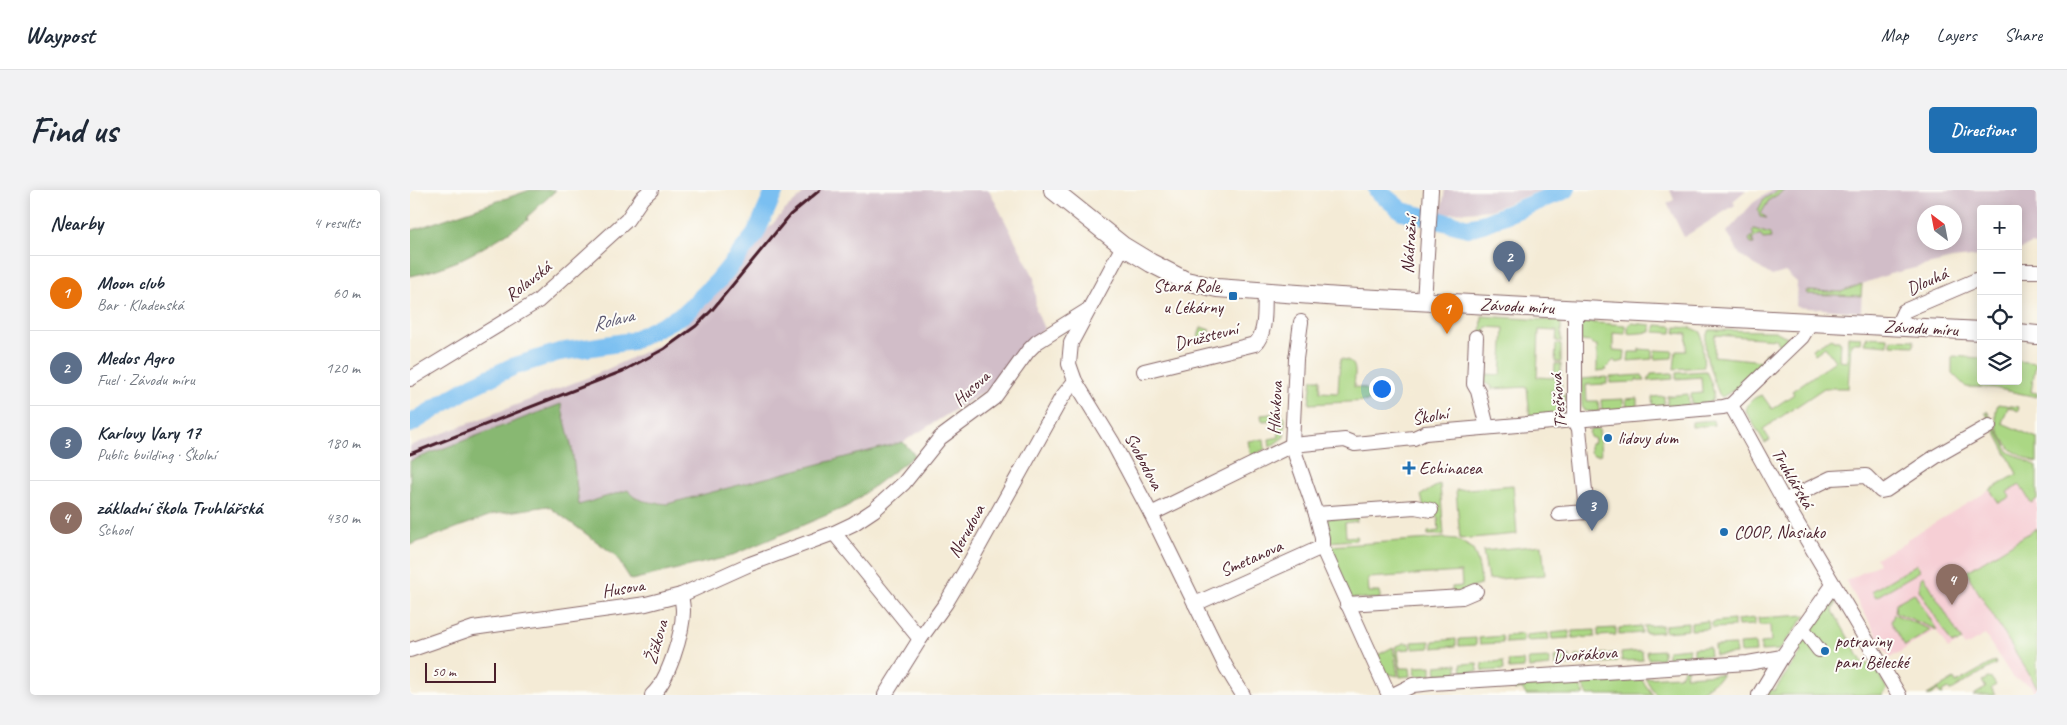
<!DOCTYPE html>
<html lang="en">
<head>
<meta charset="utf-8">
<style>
  body { margin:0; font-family:Caveat,sans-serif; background:#f2f2f3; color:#1f2937 }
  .controls { position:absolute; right:15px; top:15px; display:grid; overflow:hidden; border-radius:5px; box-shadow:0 2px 12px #0003 }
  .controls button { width:45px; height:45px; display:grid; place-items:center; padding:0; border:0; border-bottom:1px solid #e0e1e3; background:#fff; color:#1f2937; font:25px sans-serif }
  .compass { position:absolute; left:1507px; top:15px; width:45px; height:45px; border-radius:50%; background:#fff; box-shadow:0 2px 12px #0003; rotate:328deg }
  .scale { position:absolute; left:15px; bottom:12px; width:71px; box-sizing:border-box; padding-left:5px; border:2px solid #4a1f2b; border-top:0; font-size:14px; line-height:18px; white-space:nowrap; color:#4a1f2b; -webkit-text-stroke:4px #fdfcf7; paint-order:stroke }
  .you { position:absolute; left:971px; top:198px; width:18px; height:18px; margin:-12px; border:4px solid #fff; border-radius:50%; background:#1a73e8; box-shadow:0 0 0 8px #1a73e833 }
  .badge { display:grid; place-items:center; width:32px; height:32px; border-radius:50%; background:#1f6fb2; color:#fff; font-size:16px; font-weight:700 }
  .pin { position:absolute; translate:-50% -41px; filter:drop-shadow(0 1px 2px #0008) }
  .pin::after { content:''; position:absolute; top:26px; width:18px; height:15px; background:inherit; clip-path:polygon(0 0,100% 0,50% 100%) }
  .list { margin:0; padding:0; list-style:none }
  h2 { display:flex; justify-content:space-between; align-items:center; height:65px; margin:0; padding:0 20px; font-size:21px }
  h2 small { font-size:16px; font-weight:400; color:#747a83 }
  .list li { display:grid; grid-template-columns:32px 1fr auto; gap:15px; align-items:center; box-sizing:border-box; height:75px; padding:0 20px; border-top:1px solid #e0e1e3 }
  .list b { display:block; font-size:19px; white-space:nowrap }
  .list p { margin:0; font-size:16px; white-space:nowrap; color:#747a83 }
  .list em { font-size:16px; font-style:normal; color:#747a83 }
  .icon { flex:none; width:28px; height:28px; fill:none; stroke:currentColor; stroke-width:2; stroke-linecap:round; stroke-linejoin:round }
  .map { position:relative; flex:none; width:1627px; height:505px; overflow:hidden; border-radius:5px }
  header { display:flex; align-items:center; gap:30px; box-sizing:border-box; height:70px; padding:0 25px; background:#fff; border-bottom:1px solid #e0e1e3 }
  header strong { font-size:24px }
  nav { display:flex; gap:28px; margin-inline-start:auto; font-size:18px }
  .intro { display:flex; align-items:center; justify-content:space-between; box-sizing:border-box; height:120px; padding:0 30px }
  h1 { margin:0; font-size:35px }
  .button { padding:12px 22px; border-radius:5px; background:#1f6fb2; color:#fff; font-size:18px; font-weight:700 }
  main { display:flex; gap:30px; padding:0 30px }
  aside { flex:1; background:#fff; border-radius:5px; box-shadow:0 2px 12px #0003 }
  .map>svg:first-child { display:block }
</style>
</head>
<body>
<header>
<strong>Waypost</strong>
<nav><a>Map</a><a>Layers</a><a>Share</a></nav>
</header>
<div class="intro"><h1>Find us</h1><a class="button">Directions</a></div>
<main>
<aside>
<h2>Nearby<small>4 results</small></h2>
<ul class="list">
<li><span class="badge" style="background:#e8710a">1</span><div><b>Moon club</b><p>Bar · Kladenská</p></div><em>60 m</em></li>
<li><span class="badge" style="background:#5c6f8a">2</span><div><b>Medos Agro</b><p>Fuel · Závodu míru</p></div><em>120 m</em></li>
<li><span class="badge" style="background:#5c6f8a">3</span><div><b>Karlovy Vary 17</b><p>Public building · Školní</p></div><em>180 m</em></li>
<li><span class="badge" style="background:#8d6e63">4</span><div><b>základní škola Truhlářská</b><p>School</p></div><em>430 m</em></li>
</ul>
</aside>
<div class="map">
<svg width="1627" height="505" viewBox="0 0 1627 505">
  <rect width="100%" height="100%" fill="#fdfcf7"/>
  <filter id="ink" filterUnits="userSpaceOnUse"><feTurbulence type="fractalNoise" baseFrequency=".02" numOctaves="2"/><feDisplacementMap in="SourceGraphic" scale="10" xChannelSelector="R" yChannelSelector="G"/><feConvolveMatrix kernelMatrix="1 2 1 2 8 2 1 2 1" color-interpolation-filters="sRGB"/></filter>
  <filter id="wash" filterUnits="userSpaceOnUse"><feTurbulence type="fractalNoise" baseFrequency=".0096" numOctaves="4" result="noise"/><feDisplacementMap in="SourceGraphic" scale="20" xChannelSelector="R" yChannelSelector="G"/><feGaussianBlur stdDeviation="1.12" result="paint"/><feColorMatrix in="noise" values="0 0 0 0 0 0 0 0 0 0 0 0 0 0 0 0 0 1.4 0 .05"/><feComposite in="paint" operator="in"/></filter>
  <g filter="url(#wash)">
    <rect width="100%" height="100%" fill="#f4ebd6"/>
    <!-- built -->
    <path fill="#f6cfd5" d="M1610,294L1621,312L1627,309V505H1625L1621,495L1603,488L1575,445L1555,456L1551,451L1538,459L1526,440L1480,468L1436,391L1469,374L1466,368L1497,352V349L1580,300L1589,313L1600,307L1597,302Z"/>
    <!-- industrial -->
    <g fill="#d1bdc8" fill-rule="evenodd">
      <path d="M398,0H579L624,87L626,120L634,139L612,157L580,198L493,252L257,314L231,310L220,304L217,300L169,315L166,301L105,231L0,271V256L189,183L251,154L269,140L296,115L359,38L375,20Z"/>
      <path d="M1035,0H1131L1080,20L1031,24Z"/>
      <path d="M1260,0H1336L1323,11L1325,15L1274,47L1257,13L1264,10Z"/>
      <path d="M1362,0H1627V55L1621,54L1608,61V19H1571V66L1542,69L1480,84L1452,94L1451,122L1386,117L1387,92L1375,82L1362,86L1330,65L1317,42L1343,13ZM1514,22H1544V52H1514Z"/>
    </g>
    <!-- green -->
    <g fill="#abd784" stroke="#7a7b58">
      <path d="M1369,0H1375L1359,10L1351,24L1357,28L1350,27L1348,20L1354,9Z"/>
      <path d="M1344,39L1360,44L1361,48L1353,49L1350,44L1342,49L1344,54H1341L1339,49L1344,45L1342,42Z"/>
      <path d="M1452,94L1451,106L1397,104L1396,101L1431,102Z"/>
      <path d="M1072,126L1151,131V152L1146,151L1147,141L1129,140L1127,187L1144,188L1145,174H1151V203L1141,200V205H1155L1156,218L1154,224L1120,229L1117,197L1081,199L1082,196L1074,193L1071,197L1070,170L1074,171V184L1091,185L1094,138L1076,137L1075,148L1071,147Z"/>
      <path d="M1174,132L1215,135V144L1203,143V160L1215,161L1214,171L1206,173L1204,170L1196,178L1197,180L1187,181V155H1182L1181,152L1171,151V136Z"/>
      <path d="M1221,133L1241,135V142L1218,144V135Z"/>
      <path d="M1246,135L1261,136L1263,137L1262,143L1244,142Z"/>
      <path d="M791,137L800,140L798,149L788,147Z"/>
      <path d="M1266,137L1282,138L1291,142L1294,177L1264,179L1266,161H1276L1277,144L1265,143Z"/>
      <path d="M1300,140L1365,141L1381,149L1375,156C1369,156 1367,154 1366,149L1305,145L1304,166L1353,171L1355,163L1366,164L1332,195L1312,207L1309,204C1304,190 1287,152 1300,140Z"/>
      <path d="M1438,146L1450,147L1451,153H1441L1438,198H1414L1353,239L1360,250L1355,253L1336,222C1336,213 1344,207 1352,205L1362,219L1384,204L1382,201L1425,171L1415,157L1405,164L1402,159L1421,148L1423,151H1430L1429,171L1437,172Z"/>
      <path d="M1457,147L1478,148V155L1454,153Z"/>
      <path d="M1484,149L1504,150V156L1481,155V150Z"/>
      <path d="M1146,154L1151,155V172H1145Z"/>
      <path d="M1229,159L1242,160V169L1218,171L1219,162H1229Z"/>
      <path d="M1245,160L1263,161L1262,168L1244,169Z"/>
      <path d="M1542,166L1571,168V191H1608V171L1626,173L1621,202L1627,203V207L1584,198L1556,197L1542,183Z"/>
      <path d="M930,169C949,170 945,182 944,197L955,198L959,202V211L899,214L902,189H910V202L928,203Z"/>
      <path d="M1294,181H1296C1300,191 1307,203 1301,212L1282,215L1281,204L1292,203L1291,187L1266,189V183Z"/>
      <path d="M1262,183L1263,189L1238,191L1241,184Z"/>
      <path d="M1232,185L1235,191H1229L1227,188L1226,192L1200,193V187Z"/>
      <path d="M1197,187V194L1176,195L1177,211H1188L1189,222L1174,221L1172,216L1171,189Z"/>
      <path d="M1278,204L1279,215L1257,217V206Z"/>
      <path d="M1254,206V217L1243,218L1242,207Z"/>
      <path d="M1227,208V219L1217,220L1216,209Z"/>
      <path d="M1213,209L1214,220L1192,222L1191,210Z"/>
      <path d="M1588,214L1609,217L1608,221L1598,217L1592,233L1627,248V273C1619,269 1605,264 1599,257C1589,246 1582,227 1588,214Z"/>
      <path d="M1577,221L1599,262L1627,276V309L1621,313L1610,295L1597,302L1600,307L1589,313L1580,300L1607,284L1575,222Z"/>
      <path d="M870,223L875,227L874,247L860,257L859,249L869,247L867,230L852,231L851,225Z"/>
      <path d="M1303,230L1304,235L1282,237V232Z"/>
      <path d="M1181,239H1189L1191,265H1183L1180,262V255L1184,252L1185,249L1180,247L1179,243Z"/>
      <path d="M854,249L855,259L841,266L838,251Z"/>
      <path d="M1030,294L1034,345H1018V342L1029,341L1028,327H1016L1011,305Z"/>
      <path d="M1103,295L1107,344L1050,349L1046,300Z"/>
      <path d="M947,324V331L935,333L936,347L947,346L946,350L917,352L915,332L917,329Z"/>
      <path d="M1627,338V497L1556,382Z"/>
      <path d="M1035,348L1046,349L1062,358C1067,367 1072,385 1070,395L1042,404V397L1052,396L1051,382L958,388L959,402H970V409L940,408L918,356Z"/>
      <path d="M1132,355L1135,385L1078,390L1073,361Z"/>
      <path d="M1507,374L1510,381L1466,407L1462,401Z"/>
      <path d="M1514,386L1552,451L1547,453L1546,452L1542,454L1509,400L1511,388Z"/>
      <path d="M1504,403L1527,440L1485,422L1486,413Z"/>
      <path d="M1421,407H1423L1426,412L1423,421L1454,475L1459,473L1465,475L1477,499L1472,505H1354L1357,497L1364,501L1392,461L1385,456Z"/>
      <path d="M1484,424L1521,440L1495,456L1481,432Z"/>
      <path d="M1396,425L1369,460L1351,461V453L1361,452L1360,435H1349L1348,428Z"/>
      <path d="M1345,428V435L1328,436L1327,430Z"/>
      <path d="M1324,430V437L1302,438V432Z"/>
      <path d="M1298,431L1299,439L1281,440V433Z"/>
      <path d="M1278,433V440L1255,442V435Z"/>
      <path d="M1252,435V442L1235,443L1234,436Z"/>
      <path d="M1231,436L1232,443L1209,445V438Z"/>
      <path d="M1206,438V445L1188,446V439Z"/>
      <path d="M1185,440V447L1163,448L1162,441Z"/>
      <path d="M1159,441L1160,448L1142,449L1141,443Z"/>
      <path d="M1138,443L1139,450L1116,451V445Z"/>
      <path d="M1113,444V452L1096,453L1095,446Z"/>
      <path d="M1092,446L1093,453L1070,454L1069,448Z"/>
      <path d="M1066,448V455L1049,456V449Z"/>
      <path d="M1046,449V456L1023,458V451Z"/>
      <path d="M1020,451V458L1003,459L1002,452Z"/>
      <path d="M994,453H1000V459L988,460L990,478H1000L1001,486L990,487L985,457Z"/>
      <path d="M1345,453L1346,462L1331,463L1330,454Z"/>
      <path d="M1325,455L1326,464L1305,465L1304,456Z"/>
      <path d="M983,457L988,486L973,483L964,467Z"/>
      <path d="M1299,457L1300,466H1284V458Z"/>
      <path d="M1279,458L1280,467L1258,468V460Z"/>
      <path d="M1253,460V468L1238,469L1237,461Z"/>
      <path d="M1232,461L1233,470L1212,471L1211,463Z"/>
      <path d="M1206,463L1207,472L1191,473V464Z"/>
      <path d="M1186,465L1187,473L1165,474V466Z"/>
      <path d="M1160,466L1161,475L1145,476L1144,467Z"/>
      <path d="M1139,468L1140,476L1119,478L1118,469Z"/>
      <path d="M1113,470L1114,478L1099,479L1098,471Z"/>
      <path d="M1093,471L1094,480L1073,481L1072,473Z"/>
      <path d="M1585,471L1586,474L1540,501L1538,499L1532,502L1533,505H1531L1528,500L1521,505H1517L1544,489L1546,493Z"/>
      <path d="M1067,473L1068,481L1052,482L1051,474Z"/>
      <path d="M1047,474V483L1027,484L1026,476Z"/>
      <path d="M1021,476V485L1006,486L1005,477Z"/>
      <path d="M1274,478H1278L1275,486L1312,484V486L1287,505H1246L1235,488L1270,486Z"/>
      <path d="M1164,486L1175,505H1116L1112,498L1105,501L1103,495L1113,489L1111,497L1158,494L1161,487Z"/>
      <path d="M1578,488L1582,489L1586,495L1581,498L1585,505H1563L1576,498L1572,491Z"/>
      <path d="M1231,489L1243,505H1178L1171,493Z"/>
    </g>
    <!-- forest -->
    <g fill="#88b872" stroke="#696c4e">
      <path d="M120,0H146L117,27L118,30C82,53 42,79 0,86V41Z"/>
      <path d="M151,214L162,259L169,315L218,300C225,313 244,312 257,314L493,252L505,265L438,316L318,367L221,390L205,365L138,316L84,324L0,355V271Z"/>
    </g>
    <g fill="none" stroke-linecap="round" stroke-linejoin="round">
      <!-- river -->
      <g stroke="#7abff1" stroke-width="18">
        <path d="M967,0L992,21L1058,38L1075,33L1156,0"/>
        <path d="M0,234L62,196L102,177L149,162L222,151L274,124L308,91L345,45L365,0"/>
      </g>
    </g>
  </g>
  <g filter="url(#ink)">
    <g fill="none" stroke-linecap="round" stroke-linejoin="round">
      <defs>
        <g id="minor">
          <path d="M713,56L661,153L659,174L665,191L703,253L741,324L816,477L833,505"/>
          <path d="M1608,81H1627"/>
          <path d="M1014,112L1021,0"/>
          <path d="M891,132L886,169L882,255L906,324L912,348V357L979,505"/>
          <path d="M1401,132L1392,147L1321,215L1374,311L1489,505"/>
          <path d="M1487,136L1494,121L1571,88"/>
          <path d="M1066,147L1064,194L1068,201L1077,237"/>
          <path d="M734,181L845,154C857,143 854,118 855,103"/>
          <path d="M0,189L128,111L217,30L232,8L241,0"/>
          <path d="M1374,311L1421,288L1456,286L1471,301L1476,300L1528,265L1579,236"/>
          <path d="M741,324L882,255L935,250L945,254L1004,248L1015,243L1313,217L1321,215"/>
          <path d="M906,324L1005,317L1021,320"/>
          <path d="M1149,324L1177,322L1169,239L1165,230V119"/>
          <path d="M424,343L510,449"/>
          <path d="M785,414L912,357"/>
          <path d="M937,414L1052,407L1066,401"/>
          <path d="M1393,439L1409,460"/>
          <path d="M0,460L63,438L236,414L271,405L340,374L424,343L443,334L464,320L494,293L530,248L584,208L618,161L627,152L678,120"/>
          <path d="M242,505C258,491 273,443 273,421C273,416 272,411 271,405"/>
          <path d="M475,505L510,449L536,413L558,376L652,207L665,191"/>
          <path d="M983,505L1003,495L1022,493L1338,473L1372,467"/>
          <path d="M1349,505L1372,467L1423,395"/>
        </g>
        <g id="major">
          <path d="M643,0L713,56L741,73L776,91L807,98L930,107L1571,141"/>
          <path d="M1608,143L1627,145"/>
        </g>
      </defs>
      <!-- minor casing -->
      <use href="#minor" stroke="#866667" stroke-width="16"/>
      <!-- major casing -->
      <use href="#major" stroke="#866667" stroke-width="20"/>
      <!-- minor -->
      <use href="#minor" stroke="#fff" stroke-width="14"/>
      <!-- major -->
      <use href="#major" stroke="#fff" stroke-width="18"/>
      <!-- rail -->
      <path stroke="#4a1f2b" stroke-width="3" d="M0,264L213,181L254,159L286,136L302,120L380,25L410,0"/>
    </g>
  </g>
  <!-- markers -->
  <g fill="#1f6fb2" stroke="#fdfcf7" stroke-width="2">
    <rect x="818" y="101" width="10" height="10" rx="2.5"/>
    <circle cx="1198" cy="248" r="5"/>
    <path d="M996.5 270.5h5v5h5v5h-5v5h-5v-5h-5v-5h5z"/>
    <circle cx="1314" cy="342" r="5"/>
    <circle cx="1415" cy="461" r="5"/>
  </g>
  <g text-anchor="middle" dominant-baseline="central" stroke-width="4" stroke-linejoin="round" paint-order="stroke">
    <!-- street labels -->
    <g font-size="18" fill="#4a1f2b" stroke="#fdfcf7">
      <text transform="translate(999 55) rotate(-86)">Nádražní</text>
      <text transform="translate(118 91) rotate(-38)">Rolavská</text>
      <text transform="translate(1517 91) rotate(-24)">Dlouhá</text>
      <text transform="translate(1107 116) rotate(3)">Závodu míru</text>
      <text transform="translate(1511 138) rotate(3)">Závodu míru</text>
      <text transform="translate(796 146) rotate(-14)">Družstevní</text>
      <text transform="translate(561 198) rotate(-43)">Husova</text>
      <text transform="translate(1148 211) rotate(-95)">Třešňová</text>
      <text transform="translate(865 218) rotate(-87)">Hlávkova</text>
      <text transform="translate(1020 226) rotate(-10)">Školní</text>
      <text transform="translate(734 271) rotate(62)">Svobodova</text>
      <text transform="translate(1383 288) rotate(60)">Truhlářská</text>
      <text transform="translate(556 341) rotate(-61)">Nerudova</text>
      <text transform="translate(841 368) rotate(-24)">Smetanova</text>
      <text transform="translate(213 398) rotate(-9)">Husova</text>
      <text transform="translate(246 452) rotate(-74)">Žižkova</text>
      <text transform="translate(1175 464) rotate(-4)">Dvořákova</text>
    </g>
    <!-- poi labels -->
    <g font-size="18" fill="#4a1f2b" stroke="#fdfcf7" text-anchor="start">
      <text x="813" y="96" text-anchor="end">Stará Role,<tspan x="813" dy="21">u Lékárny</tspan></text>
      <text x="1208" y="248">lidovy dum</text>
      <text x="1009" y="278">Echinacea</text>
      <text x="1324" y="342">COOP, Nasiako</text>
      <text x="1425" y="451">potraviny<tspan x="1425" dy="21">paní Bělecké</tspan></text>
    </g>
    <!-- water labels -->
    <g font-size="19" font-style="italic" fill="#5b5770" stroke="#fdfcf7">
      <text transform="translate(203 130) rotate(-14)">Rolava</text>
    </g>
  </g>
</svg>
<div class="controls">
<button>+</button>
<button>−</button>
<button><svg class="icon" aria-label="locate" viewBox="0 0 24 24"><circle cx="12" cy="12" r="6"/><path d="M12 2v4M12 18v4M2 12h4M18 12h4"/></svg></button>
<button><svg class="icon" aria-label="layers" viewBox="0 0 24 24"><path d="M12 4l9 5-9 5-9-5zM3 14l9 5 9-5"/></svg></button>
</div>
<svg class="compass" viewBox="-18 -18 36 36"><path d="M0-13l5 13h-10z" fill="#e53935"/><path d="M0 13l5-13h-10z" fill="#747a83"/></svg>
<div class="scale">50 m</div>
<div class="you"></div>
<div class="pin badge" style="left:1037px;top:144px;background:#e8710a">1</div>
<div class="pin badge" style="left:1099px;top:92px;background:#5c6f8a">2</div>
<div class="pin badge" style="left:1182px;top:341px;background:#5c6f8a">3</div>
<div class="pin badge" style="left:1542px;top:415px;background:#8d6e63">4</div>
</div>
</main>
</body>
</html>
